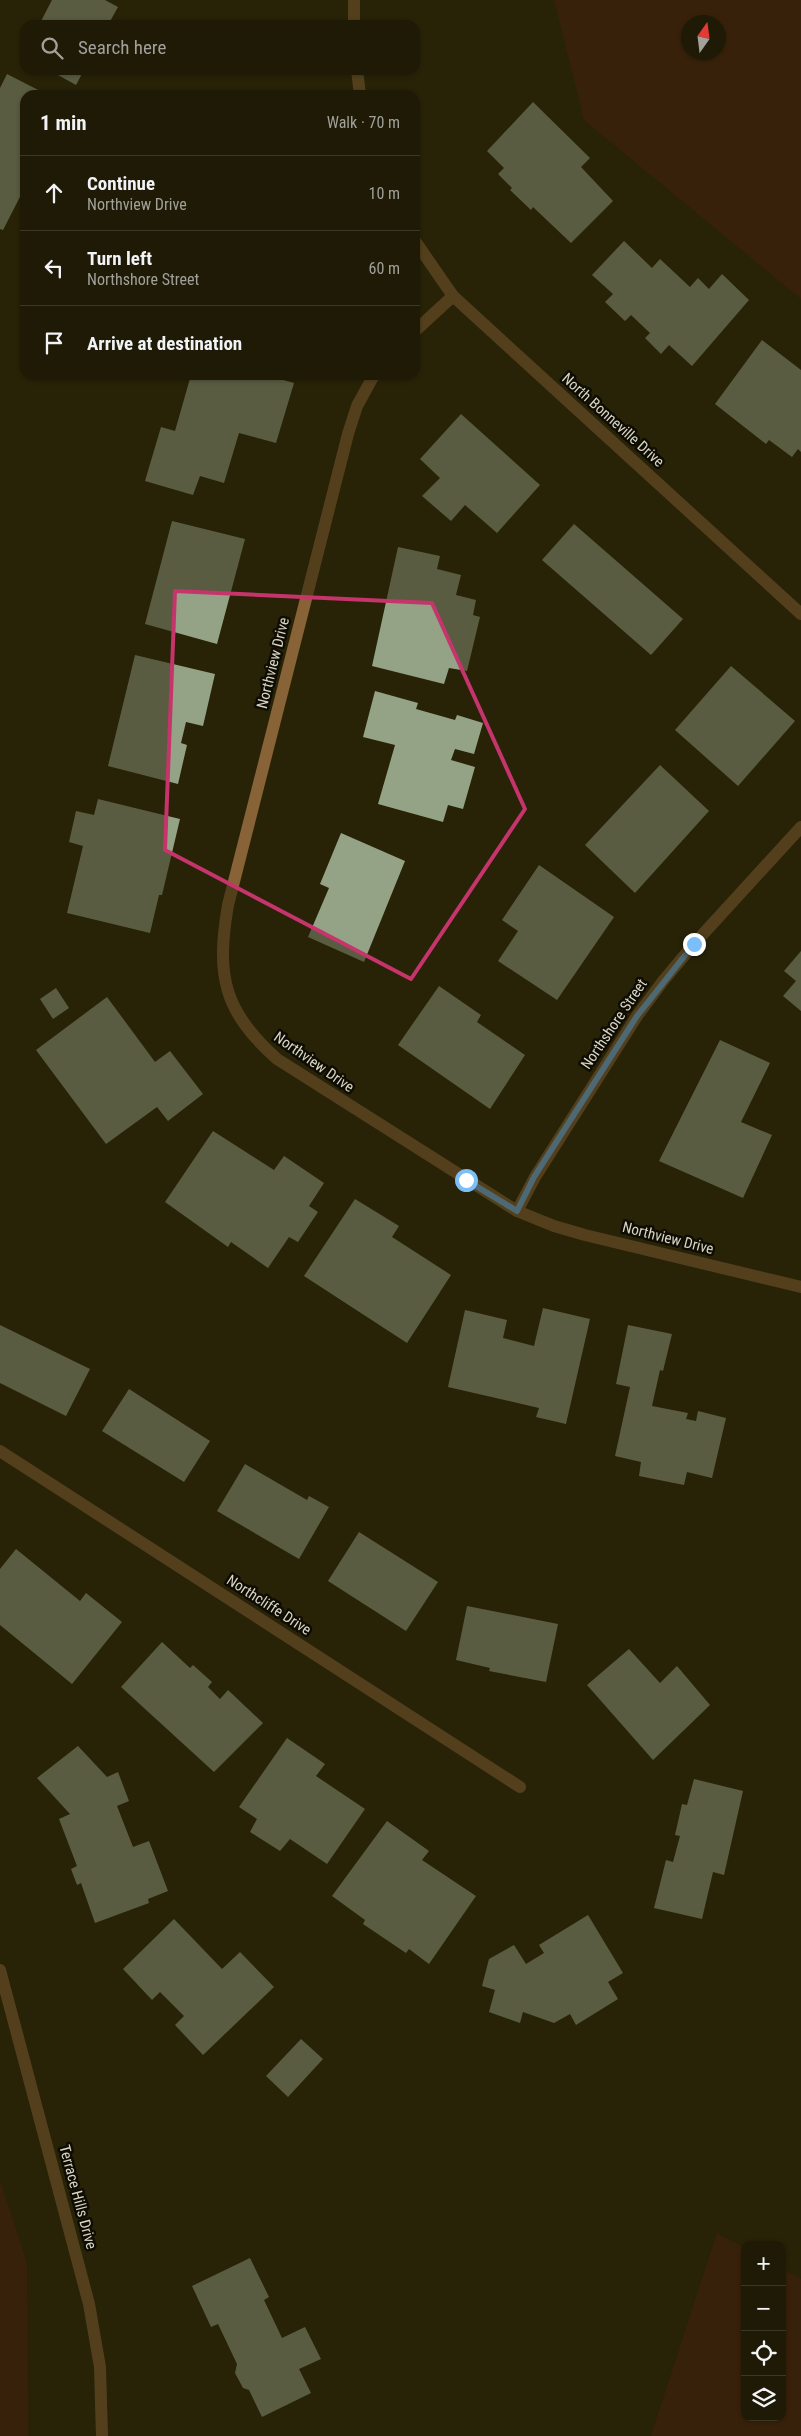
<!DOCTYPE html>
<html lang="en">
<head>
<meta charset="utf-8">
<style>
  body { margin:0; font-family:"Roboto Condensed",sans-serif; background:#26230f; color:#f1f3f6 }
  .controls { position:absolute; right:15px; bottom:15px; display:grid; overflow:hidden; border-radius:10px; box-shadow:0 1px 4px #0004 }
  .controls button { width:45px; height:45px; display:grid; place-items:center; padding:0; border:0; border-bottom:1px solid #3c3827; background:#1e1a05; color:#f1f3f6; font:25px sans-serif }
  .compass { position:absolute; left:681px; top:15px; width:45px; height:45px; border-radius:50%; background:#1e1a05; box-shadow:0 1px 4px #0004; rotate:14deg }
  .stop { position:absolute; width:15px; height:15px; margin:-11px; border:4px solid #7bbef8; border-radius:50%; background:#fff }
  .stop.end { background:#7bbef8; border-color:#fff; box-shadow:0 1px 5px #0008 }
  .list { margin:0; padding:0; list-style:none }
  h2 { display:flex; justify-content:space-between; align-items:center; height:65px; margin:0; padding:0 20px; font-size:21px }
  h2 small { font-size:16px; font-weight:400; color:#a1a19a }
  .list li { display:grid; grid-template-columns:32px 1fr auto; gap:15px; align-items:center; box-sizing:border-box; height:75px; padding:0 20px; border-top:1px solid #3c3827 }
  .list b { display:block; font-size:19px; white-space:nowrap }
  .list p { margin:0; font-size:16px; white-space:nowrap; color:#a1a19a }
  .list em { font-size:16px; font-style:normal; color:#a1a19a }
  .icon { flex:none; width:28px; height:28px; fill:none; stroke:currentColor; stroke-width:2; stroke-linecap:round; stroke-linejoin:round }
  .map { position:relative; flex:none; width:801px; height:2436px; overflow:hidden }
  .search { position:absolute; background:#1e1a05; box-shadow:0 1px 4px #0004; left:20px; top:20px; width:400px; height:55px; display:flex; align-items:center; gap:12px; box-sizing:border-box; padding:0 18px; border-radius:15px; color:#a1a19a; font-size:19px }
  .panel { position:absolute; background:#1e1a05; box-shadow:0 1px 4px #0004; left:20px; top:90px; width:400px; height:290px; border-radius:15px }
  .map>svg:first-child { display:block }
</style>
</head>
<body>
<div class="map">
<svg width="801" height="2436" viewBox="0 0 801 2436">
  <rect width="100%" height="100%" fill="#282307"/>
  <!-- green -->
  <g fill="#49200f" fill-rule="evenodd">
    <path d="M554,0H801V299L584,120ZM688,22H718V52H688Z"/>
    <path d="M0,2181L27,2263L28,2436H0Z"/>
    <path d="M717,2233L745,2248V2417H782V2269L801,2279V2436H651Z"/>
  </g>
  <!-- building -->
  <g fill="#94a386">
    <path d="M52,0H105L118,7L108,25H39Z"/>
    <path d="M49,70H84L76,85Z"/>
    <path d="M7,74L48,95H25V192L23,191L3,230L0,229V88Z"/>
    <path d="M533,102L590,158L581,167L613,201L571,243L533,207L531,210L510,190L512,188L498,174L504,168L487,151Z"/>
    <path d="M624,241L652,268L660,259L690,287L698,278L709,289L722,274L749,300L692,366L669,345L661,354L645,338L650,333L631,315L625,321L605,302L613,294L592,275Z"/>
    <path d="M762,340L801,370V452L798,449L792,457L769,440L766,444L715,404Z"/>
    <path d="M191,375H266L294,383L276,443L239,433L224,483L200,476L193,495L145,481L161,427L175,431Z"/>
    <path d="M461,414L540,485L497,533L465,505L451,521L422,496L440,478L420,459Z"/>
    <path d="M172,521L245,539L217,644L145,624Z"/>
    <path d="M574,524L683,619L651,655L542,560Z"/>
    <path d="M398,547L440,556L437,569L461,575L456,595L476,600L473,615L480,617L467,671L449,668L444,684L372,666Z"/>
    <path d="M135,655L215,674L203,726L186,722L181,743L187,745L178,784L108,766Z"/>
    <path d="M731,666L795,721L738,786L675,730Z"/>
    <path d="M375,691L418,703L416,709L455,720L457,715L483,723L474,754L455,749L451,760L475,767L463,809L448,805L443,822L378,804L395,745L363,737Z"/>
    <path d="M660,765L709,811L635,893L585,845Z"/>
    <path d="M98,799L180,819L162,895H159L150,933L67,913L83,846L69,842L76,811L94,815Z"/>
    <path d="M341,833L405,861L364,962L308,937L329,888L320,884Z"/>
    <path d="M539,865L614,917L557,1000L498,961L518,931L502,920Z"/>
    <path d="M801,951V1011L783,996L796,981L784,971Z"/>
    <path d="M439,986L481,1015L477,1022L525,1055L490,1109L398,1045Z"/>
    <path d="M56,988L69,1008L53,1019L40,999Z"/>
    <path d="M107,997L155,1062L170,1051L203,1094L168,1121L157,1107L106,1144L36,1050Z"/>
    <path d="M720,1040L770,1063L741,1122L772,1135L743,1198L659,1161Z"/>
    <path d="M213,1131L274,1170L284,1156L324,1183L309,1206L318,1212L298,1242L289,1237L268,1268L231,1242L228,1247L165,1202Z"/>
    <path d="M355,1199L399,1226L392,1237L451,1275L407,1343L304,1276Z"/>
    <path d="M543,1308L590,1319L566,1424L536,1417L539,1408L448,1387L465,1310L507,1320L503,1338L534,1346Z"/>
    <path d="M0,1325L90,1369L66,1416L0,1383Z"/>
    <path d="M628,1325L672,1334L663,1371L660,1370L652,1406L688,1413L686,1419L696,1421L698,1411L726,1418L712,1478L687,1472L684,1485L639,1476L641,1462L615,1456L630,1387L616,1384Z"/>
    <path d="M129,1389L210,1441L184,1482L102,1431Z"/>
    <path d="M245,1464L307,1500L309,1496L329,1507L299,1559L217,1511Z"/>
    <path d="M359,1532L438,1582L406,1631L328,1581Z"/>
    <path d="M16,1549L80,1601L86,1593L122,1622L72,1684L0,1625V1569Z"/>
    <path d="M467,1606L558,1624L546,1682L489,1671L490,1668L456,1660Z"/>
    <path d="M162,1642L190,1668L193,1665L212,1682L208,1687L220,1699L228,1690L263,1723L214,1772L121,1687Z"/>
    <path d="M629,1649L660,1683L677,1666L710,1705L653,1760L587,1685Z"/>
    <path d="M287,1738L325,1764L316,1776L365,1809L327,1864L290,1839L280,1851L250,1832L257,1819L239,1807Z"/>
    <path d="M78,1746L107,1777L118,1772L129,1801L117,1806L133,1847L149,1841L168,1891L148,1899L149,1903L95,1923L81,1883L77,1885L71,1869L77,1866L59,1819L70,1814L37,1778Z"/>
    <path d="M694,1779L743,1791L724,1875L713,1872L702,1919L654,1908L666,1860L673,1862L680,1836L675,1835L682,1804L687,1805Z"/>
    <path d="M387,1821L429,1851L422,1860L476,1896L429,1964L409,1949L406,1953L363,1924L365,1920L332,1896Z"/>
    <path d="M588,1915L623,1973L608,1982L618,1999L576,2025L570,2014L554,2023L523,2012L520,2023L489,2012L495,1990L482,1986L489,1959L514,1945L526,1964L544,1953L539,1945Z"/>
    <path d="M174,1919L222,1969L240,1952L274,1987L203,2055L175,2025L184,2016L160,1992L152,2000L123,1969Z"/>
    <path d="M301,2039L323,2059L288,2097L266,2076Z"/>
    <path d="M250,2258L269,2297L264,2300L282,2338L305,2327L321,2359L299,2369L311,2393L262,2417L249,2390L243,2388L235,2373L237,2364L218,2324L211,2327L192,2286Z"/>
  </g>
  <g fill="none" stroke-linecap="round" stroke-linejoin="round">
    <!-- minor -->
    <g stroke="#886337" stroke-width="12">
      <path d="M354,25V0"/>
      <path d="M357,70L360,95"/>
      <path d="M415,241L453,296L801,614"/>
      <path d="M415,331L453,296"/>
      <path d="M374,375L357,406L348,434L228,905C216,975 223,1011 277,1059L517,1211L554,1226L585,1235L801,1287"/>
      <path d="M517,1211L535,1177L637,1016L663,981L694,944L801,827"/>
      <path d="M0,1451L520,1787"/>
      <path d="M0,1970L89,2304L100,2367L102,2436"/>
    </g>
  </g>
  <g fill="none" stroke-linecap="round" stroke-linejoin="round">
    <!-- route -->
    <path stroke="#7bbef8" stroke-width="6" d="M466,1180L517,1211L534,1177L637,1016L694,944"/>
  </g>
  <!-- marked area -->
  <path d="M0 0H801V2436H0ZM175,591L432,603L525,809L411,979L165,850Z" fill="#282307" fill-opacity=".55" fill-rule="evenodd"/>
  <path fill="none" stroke="#c5346b" stroke-width="4" stroke-linejoin="round" d="M175,591L432,603L525,809L411,979L165,850Z"/>
  <g text-anchor="middle" dominant-baseline="central" stroke-width="5" stroke-linejoin="round" paint-order="stroke">
    <!-- street labels -->
    <g font-size="15" fill="#d9d6c6" stroke="#0f0d03">
      <text transform="translate(613 420) rotate(42)">North Bonneville Drive</text>
      <text transform="translate(273 663) rotate(-76)">Northview Drive</text>
      <text transform="translate(614 1024) rotate(-56)">Northshore Street</text>
      <text transform="translate(314 1062) rotate(35)">Northview Drive</text>
      <text transform="translate(668 1238) rotate(14)">Northview Drive</text>
      <text transform="translate(269 1605) rotate(33)">Northcliffe Drive</text>
      <text transform="translate(78 2197) rotate(75)">Terrace Hills Drive</text>
    </g>
  </g>
</svg>
<div class="controls">
<button>+</button>
<button>−</button>
<button><svg class="icon" aria-label="locate" viewBox="0 0 24 24"><circle cx="12" cy="12" r="6"/><path d="M12 2v4M12 18v4M2 12h4M18 12h4"/></svg></button>
<button><svg class="icon" aria-label="layers" viewBox="0 0 24 24"><path d="M12 4l9 5-9 5-9-5zM3 14l9 5 9-5"/></svg></button>
</div>
<svg class="compass" viewBox="-18 -18 36 36"><path d="M0-13l5 13h-10z" fill="#e53935"/><path d="M0 13l5-13h-10z" fill="#a1a19a"/></svg>
<div class="stop" style="left:466px;top:1180px"></div>
<div class="stop end" style="left:694px;top:944px"></div>
<div class="search"><svg class="icon" aria-label="search" viewBox="0 0 24 24"><circle cx="10" cy="10" r="6"/><path d="M15 15l6 6"/></svg>Search here</div>
<section class="panel">
<h2>1 min<small>Walk · 70 m</small></h2>
<ul class="list">
<li><svg class="icon" aria-label="ahead" viewBox="0 0 24 24"><path d="M12 20V5M6 11l6-6 6 6"/></svg><div><b>Continue</b><p>Northview Drive</p></div><em>10 m</em></li>
<li><svg class="icon" aria-label="left" viewBox="0 0 24 24"><path d="M17 20v-9H6M10 6l-5 5 5 5"/></svg><div><b>Turn left</b><p>Northshore Street</p></div><em>60 m</em></li>
<li><svg class="icon" aria-label="arrive" viewBox="0 0 24 24"><path d="M6 21V4h12l-3 4 3 4H6"/></svg><div><b>Arrive at destination</b></div></li>
</ul>
</section>
</div>
</body>
</html>
